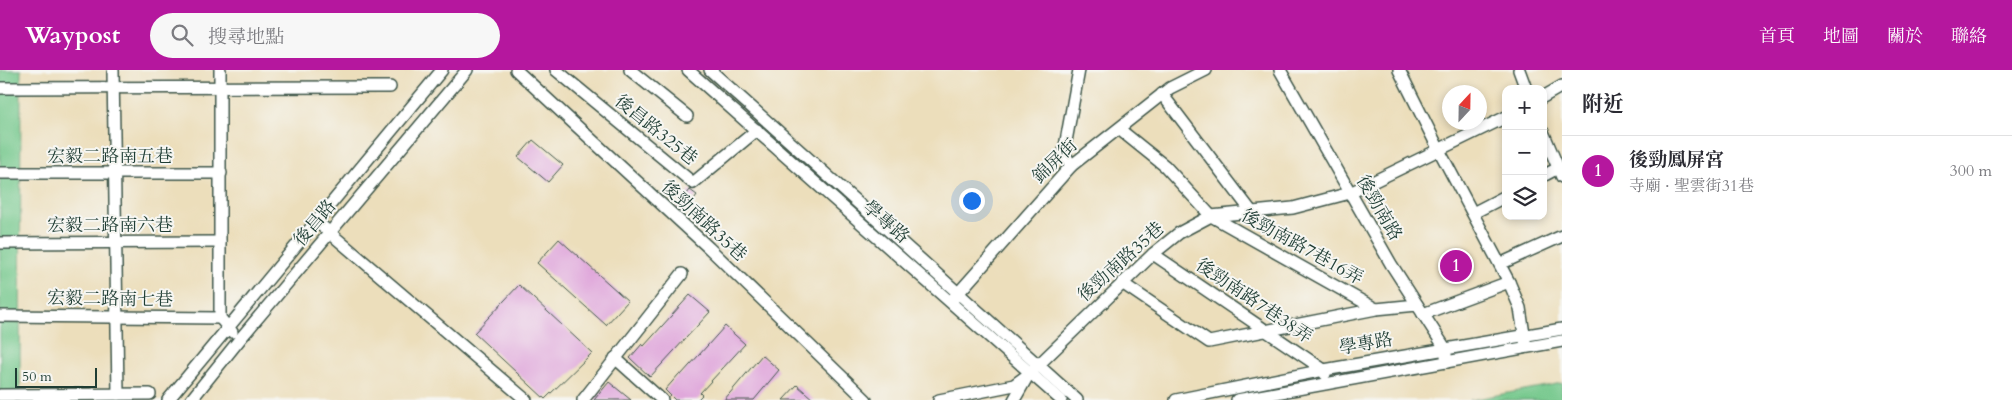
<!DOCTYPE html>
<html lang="zh-TW">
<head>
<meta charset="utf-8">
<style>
  body { margin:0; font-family:Cardo,"Noto Serif TC",serif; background:#f7f7f7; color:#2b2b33 }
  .controls { position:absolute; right:15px; top:15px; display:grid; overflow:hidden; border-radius:10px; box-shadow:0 2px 8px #0003 }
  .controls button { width:45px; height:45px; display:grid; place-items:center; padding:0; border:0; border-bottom:1px solid #e1e1e2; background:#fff; color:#2b2b33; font:25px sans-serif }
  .compass { position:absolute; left:1442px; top:15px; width:45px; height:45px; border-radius:50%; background:#fff; box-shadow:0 2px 8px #0003; rotate:22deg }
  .scale { position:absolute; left:15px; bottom:12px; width:82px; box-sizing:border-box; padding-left:5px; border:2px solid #1f3d34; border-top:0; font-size:14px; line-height:18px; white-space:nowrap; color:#1f3d34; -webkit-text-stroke:4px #f6f6f2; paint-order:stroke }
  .you { position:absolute; left:971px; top:130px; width:18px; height:18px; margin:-12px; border:4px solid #fff; border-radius:50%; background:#1a73e8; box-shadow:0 0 0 8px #1a73e833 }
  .badge { display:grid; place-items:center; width:32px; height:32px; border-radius:50%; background:#b5179e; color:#fff; font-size:16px; font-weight:700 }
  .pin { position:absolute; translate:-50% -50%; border:2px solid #fff; box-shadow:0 1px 5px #0006 }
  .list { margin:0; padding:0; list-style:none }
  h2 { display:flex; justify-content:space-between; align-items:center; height:65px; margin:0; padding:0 20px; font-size:21px }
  h2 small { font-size:16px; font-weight:400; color:#7c7c81 }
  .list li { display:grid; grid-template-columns:32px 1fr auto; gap:15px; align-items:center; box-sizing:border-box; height:70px; padding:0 20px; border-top:1px solid #e1e1e2 }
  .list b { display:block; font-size:19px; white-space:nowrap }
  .list p { margin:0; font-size:16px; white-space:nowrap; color:#7c7c81 }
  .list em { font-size:16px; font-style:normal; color:#7c7c81 }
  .icon { flex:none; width:28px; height:28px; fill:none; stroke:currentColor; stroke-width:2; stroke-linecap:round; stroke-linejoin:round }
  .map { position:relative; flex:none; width:1562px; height:330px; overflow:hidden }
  header { display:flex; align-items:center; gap:30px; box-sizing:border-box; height:70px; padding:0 25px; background:#b5179e; color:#fff }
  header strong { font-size:24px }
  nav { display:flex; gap:28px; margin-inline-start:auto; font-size:18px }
  .search { width:350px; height:45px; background:#f7f7f7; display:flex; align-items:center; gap:12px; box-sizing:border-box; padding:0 18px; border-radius:28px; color:#7c7c81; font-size:19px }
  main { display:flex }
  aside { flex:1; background:#fff }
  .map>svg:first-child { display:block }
</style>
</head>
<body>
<header>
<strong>Waypost</strong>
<div class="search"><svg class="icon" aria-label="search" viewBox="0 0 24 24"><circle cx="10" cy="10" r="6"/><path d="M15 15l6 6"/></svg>搜尋地點</div>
<nav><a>首頁</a><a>地圖</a><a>關於</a><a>聯絡</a></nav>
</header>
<main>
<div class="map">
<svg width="1562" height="330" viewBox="0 0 1562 330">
  <rect width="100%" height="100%" fill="#f6f6f2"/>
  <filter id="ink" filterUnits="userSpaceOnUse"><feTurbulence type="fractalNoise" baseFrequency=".02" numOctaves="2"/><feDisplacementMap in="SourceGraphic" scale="10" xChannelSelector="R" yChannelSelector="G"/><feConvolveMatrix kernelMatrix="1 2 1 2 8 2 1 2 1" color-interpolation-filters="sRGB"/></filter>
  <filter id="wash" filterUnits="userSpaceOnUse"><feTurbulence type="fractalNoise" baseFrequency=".0096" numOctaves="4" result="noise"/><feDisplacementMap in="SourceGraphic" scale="20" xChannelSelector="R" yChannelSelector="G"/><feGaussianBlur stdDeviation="1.12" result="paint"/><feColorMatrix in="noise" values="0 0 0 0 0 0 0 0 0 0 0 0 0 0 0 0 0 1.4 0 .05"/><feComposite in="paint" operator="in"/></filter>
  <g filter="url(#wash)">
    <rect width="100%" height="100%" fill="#ecdebb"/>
    <!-- green -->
    <g fill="#75c88c" stroke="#4a8260">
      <path d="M0,0H21L20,330H0Z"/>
      <path d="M1562,313V330H1470Z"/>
    </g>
    <g id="blocks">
      <!-- building -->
      <g fill="#e0a8db">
        <path d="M533,70L563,95L548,112L518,87Z"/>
        <path d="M690,120L697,125L683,144L676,138Z"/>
        <path d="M559,169L628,231L606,255L537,193Z"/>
        <path d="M519,215L592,283L545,329L474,263Z"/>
        <path d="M690,225L710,242L650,307L630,288L642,274L644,276Z"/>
        <path d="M725,256L745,274L700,323L702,325L697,330H675L665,320L679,304L681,305Z"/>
        <path d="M762,285L779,300L754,330H724Z"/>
        <path d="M609,312L631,330H594Z"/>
        <path d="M797,315L814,330H783Z"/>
      </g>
    </g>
  </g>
  <g filter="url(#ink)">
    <use href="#blocks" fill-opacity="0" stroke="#3e5548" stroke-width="1"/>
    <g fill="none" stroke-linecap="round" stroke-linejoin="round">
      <defs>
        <g id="minor">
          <path d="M113,0L118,324"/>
          <path d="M220,0V248L232,262"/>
          <path d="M516,0L709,178L866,330"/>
          <path d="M556,0L693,113L757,60"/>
          <path d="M630,0L687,46"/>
          <path d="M688,0L1061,330"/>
          <path d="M710,0L1077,330"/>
          <path d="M1280,0L1391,194L1445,278L1447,292"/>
          <path d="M1399,0L1439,80L1509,212L1520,238L1525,271"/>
          <path d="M1519,0L1526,19"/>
          <path d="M0,18L390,17"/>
          <path d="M1162,24L1251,141"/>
          <path d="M1543,27L1562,16"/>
          <path d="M1119,59L1165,96L1211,146L1376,239"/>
          <path d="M1543,62L1562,107"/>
          <path d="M1071,96L1064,82L1079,0"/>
          <path d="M0,103H221"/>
          <path d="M1543,106L1558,98"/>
          <path d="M1473,143L1506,126"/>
          <path d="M316,151L526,330"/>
          <path d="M0,173L220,172"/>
          <path d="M1153,184L1324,300L1325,304"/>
          <path d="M1500,194L1562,166"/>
          <path d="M1122,213L1209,272L1376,239L1417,235"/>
          <path d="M954,228L1071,96L1170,18L1206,0"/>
          <path d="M1423,244L1509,212"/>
          <path d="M0,246L220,248"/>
          <path d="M615,288L662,330"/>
          <path d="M0,325L150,324"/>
          <path d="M168,330L442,0"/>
          <path d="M191,330L240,269L467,0"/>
          <path d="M583,330L682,204"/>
          <path d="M939,330L1014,315L1029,304L1153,184L1179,163L1211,146L1293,138L1350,123L1506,47"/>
          <path d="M1014,330L1026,309"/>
          <path d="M1176,330L1324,300L1562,259"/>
          <path d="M1237,330L1562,271"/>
        </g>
      </defs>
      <!-- minor casing -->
      <use href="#minor" stroke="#3e5548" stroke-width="14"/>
      <!-- minor -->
      <use href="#minor" stroke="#fff" stroke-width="11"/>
    </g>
  </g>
  <g text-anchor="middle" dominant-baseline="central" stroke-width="4" stroke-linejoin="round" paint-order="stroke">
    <!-- street labels -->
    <g font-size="18" fill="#1f3d34" stroke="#f6f6f2">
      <text transform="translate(656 60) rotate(39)">後昌路325巷</text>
      <text x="110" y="86">宏毅二路南五巷</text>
      <text transform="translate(1055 91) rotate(-44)">錦屏街</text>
      <text transform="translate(1379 138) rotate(60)">後勁南路</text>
      <text transform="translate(704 151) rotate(43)">後勁南路35巷</text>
      <text transform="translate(886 152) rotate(41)">學專路</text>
      <text transform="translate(315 153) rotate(-50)">後昌路</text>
      <text x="110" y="155">宏毅二路南六巷</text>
      <text transform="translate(1302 177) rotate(29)">後勁南路7巷16弄</text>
      <text transform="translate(1121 192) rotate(-42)">後勁南路35巷</text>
      <text transform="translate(110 229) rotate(1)">宏毅二路南七巷</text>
      <text transform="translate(1254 231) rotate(34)">後勁南路7巷38弄</text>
      <text transform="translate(1366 274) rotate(-10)">學專路</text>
    </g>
  </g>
</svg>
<div class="controls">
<button>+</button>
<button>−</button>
<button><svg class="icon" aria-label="layers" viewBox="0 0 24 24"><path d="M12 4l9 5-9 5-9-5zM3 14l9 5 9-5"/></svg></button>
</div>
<svg class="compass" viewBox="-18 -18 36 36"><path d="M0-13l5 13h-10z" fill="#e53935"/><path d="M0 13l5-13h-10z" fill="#7c7c81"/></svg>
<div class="scale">50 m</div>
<div class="you"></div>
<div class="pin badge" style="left:1456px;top:196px">1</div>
</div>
<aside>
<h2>附近<small></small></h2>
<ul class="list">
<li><span class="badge">1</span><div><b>後勁鳳屏宮</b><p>寺廟 · 聖雲街31巷</p></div><em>300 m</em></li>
</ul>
</aside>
</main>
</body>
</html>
